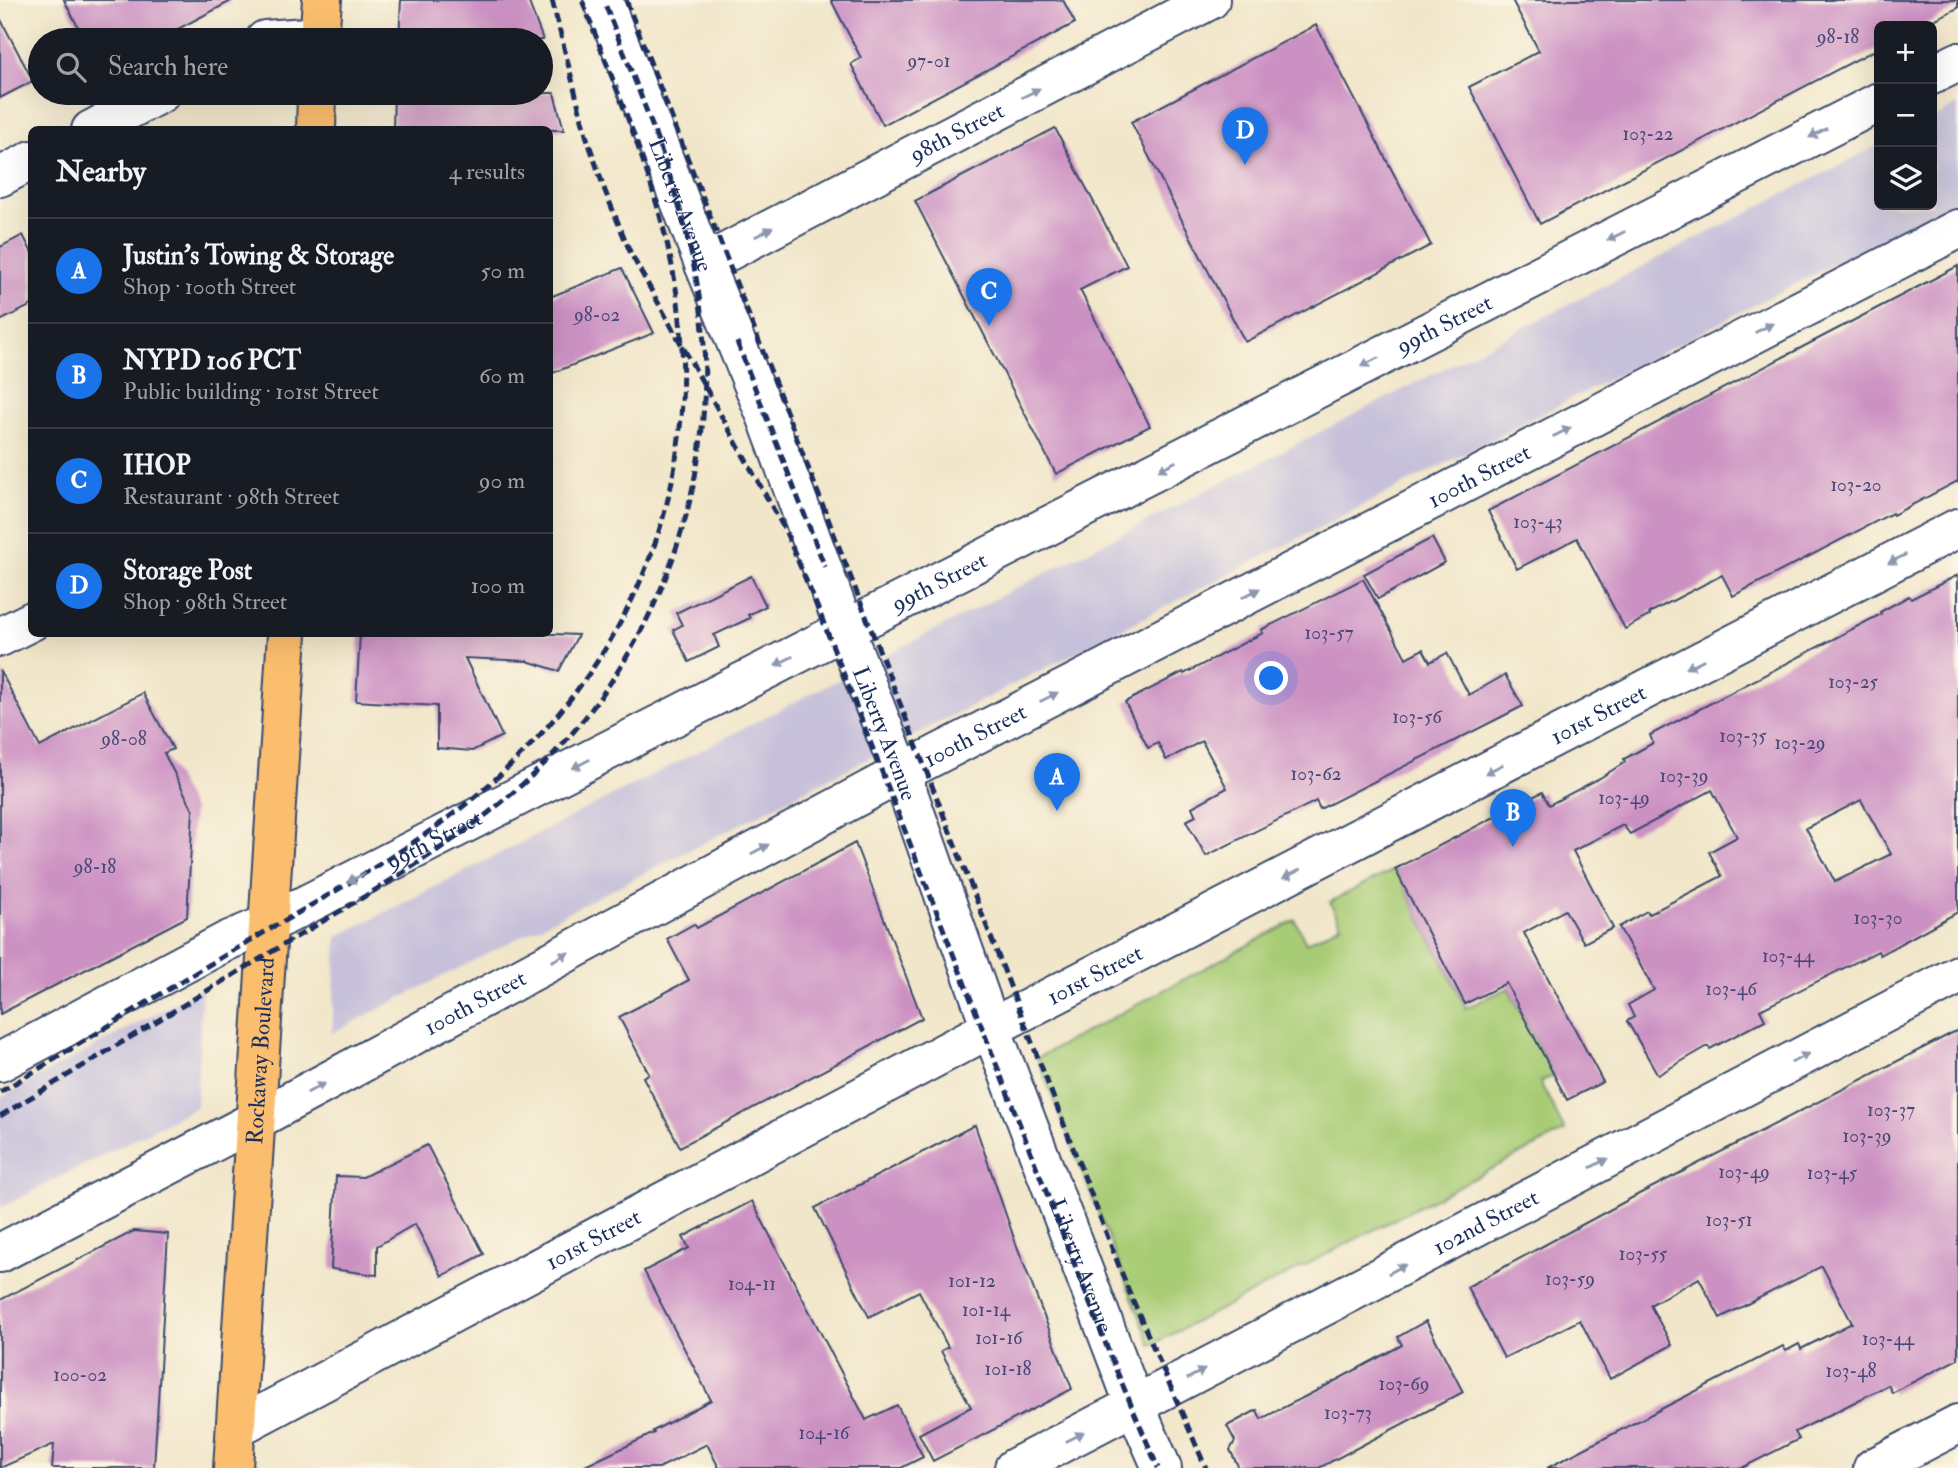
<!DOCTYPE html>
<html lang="en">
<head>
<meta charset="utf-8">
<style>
  body { margin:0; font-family:"IM FELL Double Pica",serif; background:#242831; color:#f1f3f6 }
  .controls { position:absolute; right:21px; top:21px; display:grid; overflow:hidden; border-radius:10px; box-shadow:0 7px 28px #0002 }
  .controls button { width:63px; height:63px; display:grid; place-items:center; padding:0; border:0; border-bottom:2px solid #363941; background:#171b24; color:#f1f3f6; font:35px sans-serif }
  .you { position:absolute; left:1272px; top:679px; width:24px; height:24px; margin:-18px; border:5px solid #fff; border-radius:50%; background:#1a73e8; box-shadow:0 0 0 10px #1a73e833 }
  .badge { display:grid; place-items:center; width:46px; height:46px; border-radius:50%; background:#1a73e8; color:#fff; font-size:23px; font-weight:700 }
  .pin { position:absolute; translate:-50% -58px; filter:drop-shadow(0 2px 4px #0008) }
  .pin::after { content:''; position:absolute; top:37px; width:24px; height:21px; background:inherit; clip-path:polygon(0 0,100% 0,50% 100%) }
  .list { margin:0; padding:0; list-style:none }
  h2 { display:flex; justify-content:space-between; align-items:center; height:91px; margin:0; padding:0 28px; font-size:30px }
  h2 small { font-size:23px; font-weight:400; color:#9ea1a6 }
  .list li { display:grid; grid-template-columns:46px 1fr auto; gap:21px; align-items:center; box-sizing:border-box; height:105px; padding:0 28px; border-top:2px solid #363941 }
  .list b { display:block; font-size:26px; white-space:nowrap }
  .list p { margin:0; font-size:23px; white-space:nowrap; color:#9ea1a6 }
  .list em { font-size:23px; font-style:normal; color:#9ea1a6 }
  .icon { flex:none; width:38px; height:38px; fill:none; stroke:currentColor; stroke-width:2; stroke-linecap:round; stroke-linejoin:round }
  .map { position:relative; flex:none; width:1958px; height:1468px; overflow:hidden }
  .search { position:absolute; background:#171b24; box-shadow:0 7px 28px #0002; left:28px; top:28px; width:525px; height:77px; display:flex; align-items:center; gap:18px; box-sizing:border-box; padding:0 24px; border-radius:38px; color:#9ea1a6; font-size:26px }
  .panel { position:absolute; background:#171b24; box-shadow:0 7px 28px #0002; left:28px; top:126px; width:525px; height:511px; border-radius:10px }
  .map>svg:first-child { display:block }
</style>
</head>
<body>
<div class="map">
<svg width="1958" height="1468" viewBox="0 0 1958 1468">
  <rect width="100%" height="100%" fill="#fcf5e5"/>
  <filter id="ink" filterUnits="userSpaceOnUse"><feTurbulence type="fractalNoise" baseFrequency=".0143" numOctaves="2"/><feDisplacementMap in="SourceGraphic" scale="14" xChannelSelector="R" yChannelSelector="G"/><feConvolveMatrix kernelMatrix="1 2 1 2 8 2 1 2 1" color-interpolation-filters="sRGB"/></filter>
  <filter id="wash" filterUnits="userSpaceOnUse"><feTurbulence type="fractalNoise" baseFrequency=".00686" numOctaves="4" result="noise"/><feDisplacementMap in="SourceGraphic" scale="28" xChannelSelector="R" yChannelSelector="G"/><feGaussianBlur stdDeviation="1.57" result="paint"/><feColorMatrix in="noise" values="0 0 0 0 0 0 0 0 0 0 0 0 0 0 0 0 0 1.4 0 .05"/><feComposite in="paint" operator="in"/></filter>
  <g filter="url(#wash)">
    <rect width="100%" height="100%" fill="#f1e6c9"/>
    <!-- industrial -->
    <g fill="#c6c0da">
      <path d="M1958,105V201L332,1033L337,937L1879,145V205H1932V119Z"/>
      <path d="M202,988L196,1107L0,1208V1098Z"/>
    </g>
    <!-- green -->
    <path fill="#a8cc75" stroke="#627e6a" stroke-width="2" d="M1395,869L1466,1008L1508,988L1554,1075L1540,1082L1565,1131L1151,1345L1037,1058L1295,920L1306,943L1341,925L1330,902Z"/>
    <g id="blocks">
      <!-- building -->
      <g fill="#cc91c3" fill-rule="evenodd">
        <path d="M64,0H233L157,40H85Z"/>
        <path d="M401,0H528L543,40H399Z"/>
        <path d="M831,0H1063L1075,23L883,125L851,64L861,58Z"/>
        <path d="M1512,0H1958V8L1922,26H1879V48L1540,224L1469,87L1539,51Z"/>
        <path d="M0,18L33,81L0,98Z"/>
        <path d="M1316,25L1431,245L1245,342L1131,122Z"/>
        <path d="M394,93H554L564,130H393Z"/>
        <path d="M1055,128L1127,266L1080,290L1150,426L1056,474L915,201Z"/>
        <path d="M23,235L32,253V305L0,321V247Z"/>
        <path d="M1958,266V481L1893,515L1892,513L1733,596L1722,575L1649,613L1650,615L1625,629L1577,538L1517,569L1488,511Z"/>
        <path d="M622,268L654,333L550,374V297Z"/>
        <path d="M1432,538L1445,562L1378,599L1364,574Z"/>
        <path d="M1958,575V912L1880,955L1878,951L1760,1010L1765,1020L1710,1049L1708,1046L1658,1075L1627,1021L1634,1017L1628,1005L1654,990L1619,927L1647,911L1649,914L1722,876L1709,852L1737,837L1712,790L1630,834L1623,825L1573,851L1613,928L1584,943L1565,910L1524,933L1603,1082L1567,1100L1506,983L1465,1004L1395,869L1542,792L1549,805L1600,778L1625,762L1624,759L1653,743L1650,735L1881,614L1880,612L1909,596L1911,599ZM1861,800L1891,854L1835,882L1806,828Z"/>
        <path d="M751,576L766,606L748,615L750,618L714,635L719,647L689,662L673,630L682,625L676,613Z"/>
        <path d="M1363,579L1406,658L1423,649L1430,662L1447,653L1469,695L1505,675L1523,706L1320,809L1316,801L1206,856L1186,821L1196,816L1192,807L1227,788L1202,741L1166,760L1158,743L1148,748L1125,702L1183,672L1184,674L1263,633L1261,630Z"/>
        <path d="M360,634H554L578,635L559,671L527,661L465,658L502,736L472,751L437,748V706L356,701Z"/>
        <path d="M0,670L40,747L143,693L173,749L164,753L193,810L187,917L0,1014Z"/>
        <path d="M855,843L922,1018L680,1147L643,1077L649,1074L619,1017L689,980L667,939L694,924L697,928Z"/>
        <path d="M1958,1030V1359L1892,1393L1888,1385L1831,1414L1795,1432L1799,1439L1742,1468H1547L1783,1346L1786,1351L1799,1344L1801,1349L1852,1323L1822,1266L1720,1318L1699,1278L1650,1305L1672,1345L1610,1379L1580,1320L1504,1358L1467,1287L1639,1194Z"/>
        <path d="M975,1125L1015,1241L1072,1389L933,1461L919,1434L971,1407L941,1351L948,1347L919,1291L869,1317L815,1208Z"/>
        <path d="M427,1145L484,1254L442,1276L415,1224L377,1246V1275L331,1269L336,1176L363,1177Z"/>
        <path d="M752,1201L866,1420L897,1405L923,1457L901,1468H719L707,1444L659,1468H581L654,1433L653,1431L711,1400L644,1271L689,1248L683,1237Z"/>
        <path d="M134,1231L168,1234L154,1468H52L54,1444L0,1468V1300Z"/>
        <path d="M1426,1321L1463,1392L1319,1468H1239L1230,1450L1235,1441L1227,1426L1257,1410L1261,1419L1318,1390L1402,1345L1398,1337Z"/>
      </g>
    </g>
  </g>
  <g filter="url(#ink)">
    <use href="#blocks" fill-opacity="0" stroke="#3b4a6e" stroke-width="2"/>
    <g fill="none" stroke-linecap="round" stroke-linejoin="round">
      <defs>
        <g id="minor">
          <path id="s1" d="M603,0L704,264L767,418L845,630L901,773L991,1028L1135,1406L1162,1468"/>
          <path d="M265,40L320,36"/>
          <path d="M1932,75L1958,62"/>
          <path d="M91,130L161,93"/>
          <path d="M0,177L32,160"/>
          <path id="s2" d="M704,264L1210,0"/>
          <path d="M0,637L32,621"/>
          <path id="s3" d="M0,1062L227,941L270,923L1879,102"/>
          <path id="s4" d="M0,1253L256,1120L901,773L1958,229"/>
          <path id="s5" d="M236,1428L991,1028L1958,528"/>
          <path id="s6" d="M1014,1468L1958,975"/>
          <path d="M1873,1468L1958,1424"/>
        </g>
        <g id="major">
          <path d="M319,40L322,0"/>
          <path d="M316,130L317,93"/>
          <path id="s7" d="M233,1468L287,634"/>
        </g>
      </defs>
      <!-- minor casing -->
      <use href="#minor" stroke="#3b4a6e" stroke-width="42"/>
      <!-- major casing -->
      <use href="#major" stroke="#3b4a6e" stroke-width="42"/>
      <!-- minor -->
      <use href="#minor" stroke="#fff" stroke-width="38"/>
      <!-- major -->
      <use href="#major" stroke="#fbbe6e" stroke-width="38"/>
      <!-- rail -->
      <g stroke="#1b2f5e" stroke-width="5" stroke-dasharray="10 5" stroke-linecap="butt">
        <path d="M552,0L586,135L605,191L631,254L785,530L819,611L1112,1360L1158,1468"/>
        <path d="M626,0L1128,1289L1206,1468"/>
        <path d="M737,342L825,567"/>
        <path d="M0,1092C81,1044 160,993 241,946C315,902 393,861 461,808C620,683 704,506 678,302C664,197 619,98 582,0"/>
        <path d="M0,1116C93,1060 185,1004 278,948C359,899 446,852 517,789C649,674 720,495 702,320C691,210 644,106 605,4"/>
      </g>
    </g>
    <!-- one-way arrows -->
    <defs><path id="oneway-solid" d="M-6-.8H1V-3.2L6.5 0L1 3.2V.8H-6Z" transform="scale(1.75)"/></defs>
    <g fill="#8d97ae">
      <use href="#oneway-solid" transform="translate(1031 93) rotate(-27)"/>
      <use href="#oneway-solid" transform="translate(1818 133) rotate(153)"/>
      <use href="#oneway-solid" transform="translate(764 232) rotate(-28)"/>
      <use href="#oneway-solid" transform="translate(1616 236) rotate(153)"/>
      <use href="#oneway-solid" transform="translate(1764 328) rotate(-27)"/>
      <use href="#oneway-solid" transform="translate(1370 362) rotate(153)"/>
      <use href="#oneway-solid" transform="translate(1562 432) rotate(-27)"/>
      <use href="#oneway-solid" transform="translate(1167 466) rotate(153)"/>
      <use href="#oneway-solid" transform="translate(1897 559) rotate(153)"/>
      <use href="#oneway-solid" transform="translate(1251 593) rotate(-27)"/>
      <use href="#oneway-solid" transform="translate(784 661) rotate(153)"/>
      <use href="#oneway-solid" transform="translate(1695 664) rotate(153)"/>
      <use href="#oneway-solid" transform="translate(1049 697) rotate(-27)"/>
      <use href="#oneway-solid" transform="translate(581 764) rotate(153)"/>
      <use href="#oneway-solid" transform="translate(1494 769) rotate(153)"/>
      <use href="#oneway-solid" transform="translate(760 849) rotate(-28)"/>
      <use href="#oneway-solid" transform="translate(1292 874) rotate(153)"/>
      <use href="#oneway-solid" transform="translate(356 878) rotate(153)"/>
      <use href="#oneway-solid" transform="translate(560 957) rotate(-28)"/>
      <use href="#oneway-solid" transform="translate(1800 1058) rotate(-28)"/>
      <use href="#oneway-solid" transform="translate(316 1088) rotate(-28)"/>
      <use href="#oneway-solid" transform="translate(1599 1163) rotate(-28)"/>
      <use href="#oneway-solid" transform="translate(1397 1269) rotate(-28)"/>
      <use href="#oneway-solid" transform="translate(1196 1374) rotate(-28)"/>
      <use href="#oneway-solid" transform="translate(1075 1437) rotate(-27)"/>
    </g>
  </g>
  <g text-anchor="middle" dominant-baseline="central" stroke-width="5" stroke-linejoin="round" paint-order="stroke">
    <!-- number labels -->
    <g font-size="19" fill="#474877">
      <text x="1838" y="37">98-18</text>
      <text x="929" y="61">97-01</text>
      <text x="1648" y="134">103-22</text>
      <text x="597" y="315">98-02</text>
      <text x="1856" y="485">103-20</text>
      <text x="1538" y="522">103-43</text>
      <text x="1329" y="633">103-57</text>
      <text x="1853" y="682">103-25</text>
      <text x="1417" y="717">103-56</text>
      <text x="1743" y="736">103-35</text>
      <text x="124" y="739">98-08</text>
      <text x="1800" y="743">103-29</text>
      <text x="1316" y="774">103-62</text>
      <text x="1684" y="776">103-39</text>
      <text x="1624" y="798">103-49</text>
      <text x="95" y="867">98-18</text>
      <text x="1878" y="918">103-30</text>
      <text x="1788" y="956">103-44</text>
      <text x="1731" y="989">103-46</text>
      <text x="1891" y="1110">103-37</text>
      <text x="1867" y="1136">103-39</text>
      <text x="1744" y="1172">103-49</text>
      <text x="1832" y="1173">103-45</text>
      <text x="1729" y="1220">103-51</text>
      <text x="1643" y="1254">103-55</text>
      <text x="1570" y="1279">103-59</text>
      <text x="972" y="1281">101-12</text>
      <text x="752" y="1284">104-11</text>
      <text x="986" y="1310">101-14</text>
      <text x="999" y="1338">101-16</text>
      <text x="1888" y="1339">103-44</text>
      <text x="1008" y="1369">101-18</text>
      <text x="1851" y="1371">103-48</text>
      <text x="80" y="1375">100-02</text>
      <text x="1404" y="1384">103-69</text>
      <text x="1348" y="1413">103-73</text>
      <text x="824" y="1433">104-16</text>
    </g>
    <!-- street labels -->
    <g font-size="23" fill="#1b2f5e" stroke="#fcf5e5">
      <text stroke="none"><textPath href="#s2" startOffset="285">98th Street</textPath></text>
      <text stroke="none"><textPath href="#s1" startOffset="219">Liberty Avenue</textPath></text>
      <text stroke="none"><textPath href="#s3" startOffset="1622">99th Street</textPath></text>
      <text stroke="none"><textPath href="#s4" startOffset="1671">100th Street</textPath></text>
      <text stroke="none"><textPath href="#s3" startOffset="1055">99th Street</textPath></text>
      <text stroke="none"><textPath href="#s5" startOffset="1538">101st Street</textPath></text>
      <text stroke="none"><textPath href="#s1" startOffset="786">Liberty Avenue</textPath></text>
      <text stroke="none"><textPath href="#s4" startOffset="1104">100th Street</textPath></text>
      <text stroke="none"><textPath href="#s3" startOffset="488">99th Street</textPath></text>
      <text stroke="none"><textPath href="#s5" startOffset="971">101st Street</textPath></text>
      <text stroke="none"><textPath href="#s4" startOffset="537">100th Street</textPath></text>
      <text stroke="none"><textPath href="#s7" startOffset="418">Rockaway Boulevard</textPath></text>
      <text stroke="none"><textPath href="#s6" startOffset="532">102nd Street</textPath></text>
      <text stroke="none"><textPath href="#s5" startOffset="404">101st Street</textPath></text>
      <text stroke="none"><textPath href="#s1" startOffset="1353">Liberty Avenue</textPath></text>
    </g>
  </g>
</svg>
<div class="controls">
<button>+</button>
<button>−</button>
<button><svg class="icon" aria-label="layers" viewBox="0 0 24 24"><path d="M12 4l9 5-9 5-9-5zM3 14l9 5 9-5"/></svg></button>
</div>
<div class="you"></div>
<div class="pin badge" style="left:1057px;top:811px">A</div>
<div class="pin badge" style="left:1513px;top:847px">B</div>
<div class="pin badge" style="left:989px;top:326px">C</div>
<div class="pin badge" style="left:1245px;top:165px">D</div>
<div class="search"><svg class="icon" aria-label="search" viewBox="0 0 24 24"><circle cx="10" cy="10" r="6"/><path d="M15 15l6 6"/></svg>Search here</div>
<section class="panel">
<h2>Nearby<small>4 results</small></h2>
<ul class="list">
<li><span class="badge">A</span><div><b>Justin's Towing &amp; Storage</b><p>Shop · 100th Street</p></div><em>50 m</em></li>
<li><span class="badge">B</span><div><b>NYPD 106 PCT</b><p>Public building · 101st Street</p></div><em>60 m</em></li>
<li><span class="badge">C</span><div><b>IHOP</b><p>Restaurant · 98th Street</p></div><em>90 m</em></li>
<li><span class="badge">D</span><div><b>Storage Post</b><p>Shop · 98th Street</p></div><em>100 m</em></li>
</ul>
</section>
</div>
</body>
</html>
